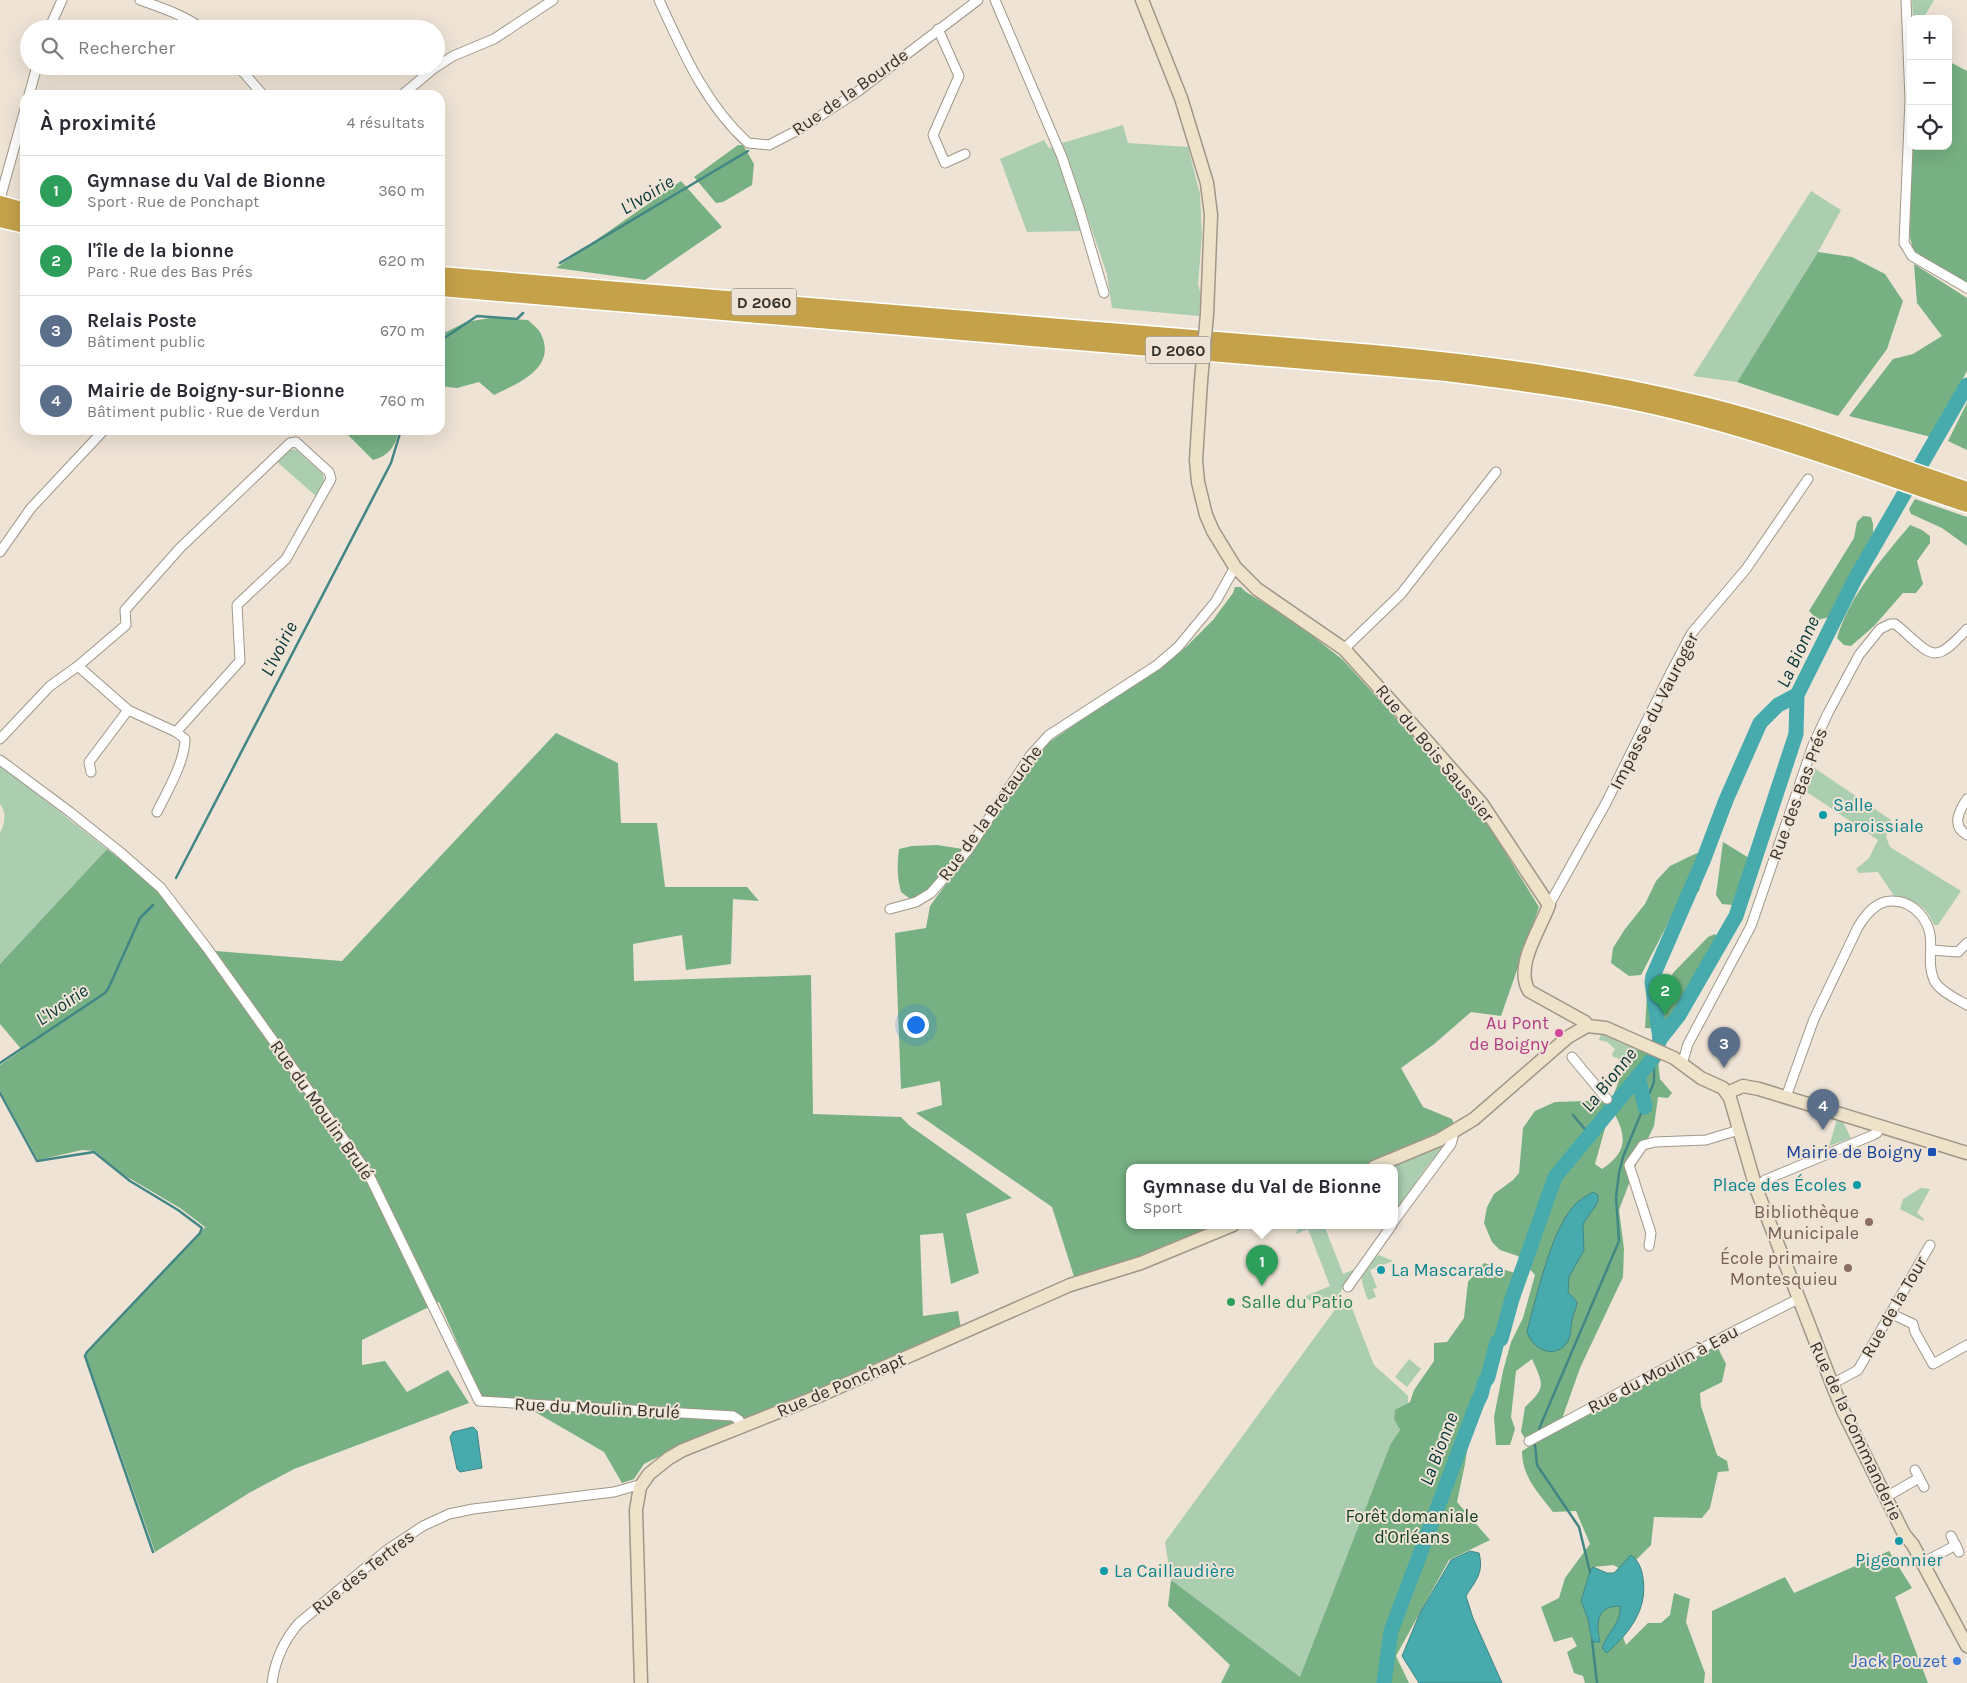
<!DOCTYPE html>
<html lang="fr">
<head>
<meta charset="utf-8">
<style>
  body { margin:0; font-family:Karla,sans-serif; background:#f7f7f7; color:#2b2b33 }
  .controls { position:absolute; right:15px; top:15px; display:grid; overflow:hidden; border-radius:10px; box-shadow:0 5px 20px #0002 }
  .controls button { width:45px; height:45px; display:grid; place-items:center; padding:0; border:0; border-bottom:1px solid #e1e1e2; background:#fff; color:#2b2b33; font:25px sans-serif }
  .you { position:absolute; left:915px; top:1024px; width:18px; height:18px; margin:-12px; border:4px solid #fff; border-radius:50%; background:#1a73e8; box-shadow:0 0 0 8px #1a73e833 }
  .badge { display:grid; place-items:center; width:32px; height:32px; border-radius:50%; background:#bd2f25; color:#fff; font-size:16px; font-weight:700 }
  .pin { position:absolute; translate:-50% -41px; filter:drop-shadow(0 1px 2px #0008) }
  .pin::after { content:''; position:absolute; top:26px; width:18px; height:15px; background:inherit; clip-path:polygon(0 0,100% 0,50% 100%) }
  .popup { position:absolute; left:1126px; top:1164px; width:272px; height:65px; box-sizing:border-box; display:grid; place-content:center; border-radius:10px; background:#fff; filter:drop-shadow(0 1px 4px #0005); font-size:16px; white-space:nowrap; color:#7c7c81 }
  .popup b { font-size:19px; color:#2b2b33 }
  .popup::after { content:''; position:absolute; left:50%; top:100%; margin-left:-10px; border:10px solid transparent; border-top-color:#fff }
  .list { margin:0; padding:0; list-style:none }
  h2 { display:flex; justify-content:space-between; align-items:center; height:65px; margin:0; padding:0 20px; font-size:21px }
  h2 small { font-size:16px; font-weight:400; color:#7c7c81 }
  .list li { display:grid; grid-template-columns:32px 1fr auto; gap:15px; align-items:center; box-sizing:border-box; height:70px; padding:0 20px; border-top:1px solid #e1e1e2 }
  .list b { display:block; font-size:19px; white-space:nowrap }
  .list p { margin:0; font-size:16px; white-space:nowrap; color:#7c7c81 }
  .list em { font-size:16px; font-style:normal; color:#7c7c81 }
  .icon { flex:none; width:28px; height:28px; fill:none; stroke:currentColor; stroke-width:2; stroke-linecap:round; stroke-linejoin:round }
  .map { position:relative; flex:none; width:1967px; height:1683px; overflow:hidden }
  .search { position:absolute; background:#fff; box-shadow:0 5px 20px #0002; left:20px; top:20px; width:425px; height:55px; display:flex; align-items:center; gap:12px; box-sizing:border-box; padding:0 18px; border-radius:28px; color:#7c7c81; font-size:19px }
  .panel { position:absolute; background:#fff; box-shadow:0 5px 20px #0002; left:20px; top:90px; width:425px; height:345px; border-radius:15px }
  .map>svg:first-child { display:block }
</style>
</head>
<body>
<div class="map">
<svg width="1967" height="1683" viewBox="0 0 1967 1683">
  <rect width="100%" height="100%" fill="#eee3d5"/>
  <!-- green -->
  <g fill="#abceb0">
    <path d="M1912,0H1934L1923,19H1913Z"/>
    <path d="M1123,125L1128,143L1188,147L1200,194L1202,235L1198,284L1201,296L1199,316L1112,308L1107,274L1062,143Z"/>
    <path d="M1044,140L1049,148L1053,147L1068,186L1081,231L1027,232L1000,159Z"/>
    <path d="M1811,191L1841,210L1818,252L1737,382L1693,376Z"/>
    <path d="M292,449L296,450L322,473C327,482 321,488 316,496L277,462L288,451Z"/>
    <path d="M0,765L107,849L0,964V833C5,824 7,813 0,804Z"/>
    <path d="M1810,765L1891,820L1886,837L1890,847L1961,891L1938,925H1934C1927,906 1913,899 1894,896L1878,872L1859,873L1856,869L1869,858L1878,840L1801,788Z"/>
    <path d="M1601,1034H1605L1638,1048L1635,1059L1626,1062L1624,1067L1621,1068L1618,1058L1613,1057L1612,1054L1615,1049L1607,1042L1599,1040Z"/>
    <path d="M1837,1120L1843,1122L1851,1138L1829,1146Z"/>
    <path d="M1439,1146L1443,1149L1439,1156L1431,1161L1416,1182L1415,1189L1395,1218L1394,1167H1384Z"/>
    <path d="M1921,1188L1930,1189L1917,1213L1924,1219L1923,1221L1900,1209L1903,1199Z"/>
    <path d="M1305,1225H1324L1343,1274L1353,1270L1354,1273L1329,1308H1323L1306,1298V1296L1330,1286L1308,1229L1296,1234L1298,1227Z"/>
    <path d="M1379,1255L1393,1261L1370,1270L1377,1288L1373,1289L1376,1297L1368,1300C1360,1279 1356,1268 1379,1255Z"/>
    <path d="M1345,1299L1350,1303L1374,1365L1404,1392L1408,1396V1403L1395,1411L1394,1419L1400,1430L1390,1445L1300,1678L1171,1580L1165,1542L1342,1300Z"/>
    <path d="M1409,1359L1421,1369L1407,1387L1395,1377Z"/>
  </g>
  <!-- forest -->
  <g fill="#77b183" fill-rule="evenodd">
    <path d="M1948,61L1967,71V287L1917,262L1910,238L1911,146H1948Z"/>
    <path d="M738,145H743L754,164L752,185L723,202L716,203L694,177Z"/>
    <path d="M681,181L722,227L645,280L556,268Z"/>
    <path d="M1818,252L1852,257L1885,274L1903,301L1887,349L1838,416L1737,382Z"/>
    <path d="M1914,264L1967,298V371L1931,437L1849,416L1893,359L1913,354L1942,336L1917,303Z"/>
    <path d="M490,318L528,320C532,324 539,329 541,334C557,368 519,383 494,395L479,382L457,388L440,386V335L466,322Z"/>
    <path d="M1967,403V450L1948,441Z"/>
    <path d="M343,430H399C396,445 389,456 373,460Z"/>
    <path d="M1915,499L1967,517V546L1942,528L1911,514L1909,509Z"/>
    <path d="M1863,516L1871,517L1873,524V537L1829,617L1818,620L1809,611L1854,538L1857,522Z"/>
    <path d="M1910,525L1922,530L1930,536V543L1917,561L1923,584L1916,593H1903L1874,626L1851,646L1844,645L1837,638C1850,595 1882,559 1910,525Z"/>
    <path d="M1235,587H1241L1246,592L1291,619L1343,660L1478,808L1539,907L1501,1016L1471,1012L1433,1045L1401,1068L1423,1107L1452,1119L1454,1125L1360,1167H1130V1225H1225L1077,1286L1052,1207L916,1113L942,1105L940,1081L901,1089L895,933L926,928L930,906L1048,743L1185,648L1213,620L1233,593Z"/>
    <path d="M556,733L618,763L621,823H657L665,887H747L759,901L733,899L731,964L686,970L682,935L633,944L634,981L811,975L813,1114L901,1117L910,1126L1012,1198L966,1214L979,1273L951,1284L943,1233L920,1235L923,1316L958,1311L961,1328L819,1392L670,1451L644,1464L634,1479L622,1483L604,1452L518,1402L483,1400L439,1302L362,1340V1365L385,1361L407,1392L448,1370L469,1403L294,1469L249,1493L155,1552L86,1356L89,1351L200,1234L205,1227L180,1208L124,1175L95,1151L82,1150L38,1160L0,1091V1065L22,1050L0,1024V964L107,849L158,890L203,950L342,961Z"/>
    <path d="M1723,842L1749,858L1751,895L1744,906L1722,904L1716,895Z"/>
    <path d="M937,845L963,849L940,880L919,898H909L901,892C897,877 897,865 899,849L912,846Z"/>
    <path d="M1697,853L1706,867L1699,891L1680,900L1641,975L1629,976L1611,963L1613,948L1625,929L1645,904L1656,881L1670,866Z"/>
    <path d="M1715,934L1723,945C1710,975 1690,1001 1673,1030L1645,1028L1647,993L1667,987L1673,973L1708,937Z"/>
    <path d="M1638,1048L1658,1060L1660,1079L1672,1093L1668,1098L1658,1097L1654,1126L1639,1157L1619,1210L1624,1249L1623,1277L1580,1368L1563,1416L1564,1418L1665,1364C1677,1354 1702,1348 1718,1342L1719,1350L1726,1364L1722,1382L1700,1393L1701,1406L1717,1455L1727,1461L1729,1471L1718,1472L1710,1508L1702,1518L1654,1517L1651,1545L1625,1571L1613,1565L1593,1567L1590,1571L1581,1601L1588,1619L1592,1642H1600C1595,1616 1596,1616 1613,1598L1623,1606L1619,1626L1626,1645L1648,1623H1661L1670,1615L1674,1593L1690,1599L1686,1622L1705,1673L1704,1683H1585L1583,1676L1574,1673L1567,1652L1577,1646L1572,1637L1554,1642L1541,1607L1559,1598L1565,1578L1590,1544L1576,1511L1553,1512C1538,1492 1522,1477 1522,1451L1530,1446L1521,1432L1525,1407C1547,1387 1543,1384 1532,1359L1516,1371L1511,1417L1515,1429L1510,1445H1496L1494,1417L1503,1371L1511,1342L1523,1318L1535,1275L1518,1256L1500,1250L1492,1242L1484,1223L1487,1207L1494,1194L1513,1180L1519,1173L1523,1128L1535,1111L1555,1102L1588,1101L1613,1096L1626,1062L1635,1059ZM1614,1113C1628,1138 1626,1153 1602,1169L1595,1164L1607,1121Z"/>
    <path d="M1484,1263L1527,1277L1490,1356L1472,1417L1465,1464L1457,1502L1490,1540L1449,1560L1396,1656L1409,1683H1221L1230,1665L1168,1606L1171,1580L1300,1677L1390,1445L1400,1430L1394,1419L1395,1410L1410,1402L1414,1390L1434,1361V1343L1447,1342L1464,1318L1468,1282Z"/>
    <path d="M1889,1551L1912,1588L1895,1597L1928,1683H1712V1611L1785,1577L1794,1593Z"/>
  </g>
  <!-- water -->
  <g fill="#47aaac" stroke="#428686">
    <path d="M1593,1192L1598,1195V1202L1583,1224L1584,1250L1569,1277L1568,1292L1577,1302C1577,1309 1573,1313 1572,1320C1570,1328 1572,1337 1566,1344C1553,1360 1531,1348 1527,1331C1537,1296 1550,1235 1572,1208C1577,1201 1586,1196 1593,1192Z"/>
    <path d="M473,1427L477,1431L482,1468L460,1472L457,1469L450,1437L453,1432Z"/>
    <path d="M1470,1551L1479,1553C1484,1573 1476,1580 1466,1596L1473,1618L1502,1683H1419L1402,1656L1420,1613L1451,1560Z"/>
    <path d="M1631,1555C1638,1560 1642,1569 1643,1578C1648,1610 1629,1633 1607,1653L1602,1648C1607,1633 1622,1622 1620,1606C1596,1606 1596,1623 1600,1642H1592L1588,1619L1581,1601L1590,1571L1593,1567L1607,1573H1614Z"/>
  </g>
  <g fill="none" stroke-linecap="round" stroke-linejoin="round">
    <!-- stream -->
    <g stroke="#428686" stroke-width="2.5">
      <path d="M560,263L748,151"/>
      <path d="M440,341L477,316L517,319L523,313"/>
      <path d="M176,878L391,463L401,430"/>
      <path d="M0,1063L105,993L109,987L140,918L153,905"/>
      <path d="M0,1093L37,1161L94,1152L130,1181L178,1210L202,1228L200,1233L87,1352L85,1356L153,1552"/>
      <path d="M1573,1115L1589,1134"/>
      <path d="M1539,1429L1619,1241L1616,1197L1619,1173L1623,1157L1654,1082V1057"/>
      <path d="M1535,1445L1537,1465L1579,1527L1590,1572"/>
      <path d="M1592,1640L1597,1683"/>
    </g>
    <!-- river -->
    <g stroke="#47aaac" stroke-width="15">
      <path d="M1660,1039L1652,982L1653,976L1703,861L1726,800L1760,723L1778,705L1797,695"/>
      <path d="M1638,1076L1645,1107"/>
      <path d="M1384,1683L1391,1631L1477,1403L1481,1395L1484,1383L1488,1377L1497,1342L1501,1339L1512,1299L1555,1177L1654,1057L1660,1039L1679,1015L1736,916L1796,734L1797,695L1855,579L1967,385"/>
    </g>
    <defs>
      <g id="street">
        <path d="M140,0C162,8 184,15 203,29"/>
        <path d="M659,0C683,52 705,104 748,143L769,145L802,128L857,92L978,0"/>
        <path d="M995,0L1062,157L1079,208L1104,293"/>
        <path d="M1906,0L1910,99L1904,243L1912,256L1967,288"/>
        <path d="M49,29L62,0"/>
        <path d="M938,29L959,76L933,135L945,163L965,154"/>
        <path d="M238,66L263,95"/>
        <path d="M29,95L37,66"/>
        <path d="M402,95L433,69L453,56L494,39L553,0"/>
        <path d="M0,199L25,109"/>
        <path d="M0,552L31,508L104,430"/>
        <path d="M1344,649L1401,594L1496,472"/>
        <path d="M78,666L128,710L176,732L185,739C185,761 167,792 157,812"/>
        <path d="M0,739L50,686L78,666L126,625L125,610L180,548L290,443L296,442L329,472L331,479L286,559L237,605L240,661L176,732"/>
        <path d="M0,760L70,812L120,852L161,888L207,948L368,1173L479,1401L733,1416L739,1420L742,1426"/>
        <path d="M91,772L89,762L128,710"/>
        <path d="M1967,799C1959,811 1951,826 1967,835"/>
        <path d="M1549,905L1606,803L1671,672L1691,634L1746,569L1808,479"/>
        <path d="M890,909L916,902L931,893L968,850L1030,756L1049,735L1157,665L1178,647L1216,601L1235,567"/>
        <path d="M1931,950L1958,952L1967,943"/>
        <path d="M1572,1057L1607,1099"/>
        <path d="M1682,1064L1688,1044L1751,926L1813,745L1828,713L1859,655L1880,629L1890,624H1895L1899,627C1933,657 1934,665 1967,629"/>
        <path d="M1786,1097L1814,1019L1858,927C1866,914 1877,900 1893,901C1904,901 1913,906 1920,914C1940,937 1924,957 1934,980C1939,991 1957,999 1967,1005"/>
        <path d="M1756,1188L1765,1180L1873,1135L1877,1133L1880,1126"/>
        <path d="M1394,1221L1451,1144L1453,1137L1452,1133"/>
        <path d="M1649,1246L1651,1233L1629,1165L1643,1145L1655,1142L1706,1140L1739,1130"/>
        <path d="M1348,1287L1392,1225"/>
        <path d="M1892,1314L1913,1324L1915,1332L1933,1364L1967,1345"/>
        <path d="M1832,1384L1858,1370L1930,1245"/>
        <path d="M1529,1441L1723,1337L1798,1299"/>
        <path d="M1915,1470L1924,1487"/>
        <path d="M1886,1497L1919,1478"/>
        <path d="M1951,1536L1959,1552"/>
        <path d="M1922,1563L1956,1545"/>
        <path d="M272,1683C275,1660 284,1640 299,1623L387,1550L423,1526L449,1514L473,1509L614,1492L635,1486L640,1487"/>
      </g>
      <g id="secondary">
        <path d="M1142,0L1181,98L1207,183L1211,215L1207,314"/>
        <path d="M1201,381L1196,460L1198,482L1206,515L1213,531L1235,567L1257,589L1344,649L1419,732L1482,804L1549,905C1540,930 1514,966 1529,991L1585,1022L1587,1026"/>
        <path d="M1727,1093L1743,1086L1759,1089L1967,1153"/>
        <path d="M1374,1167L1439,1140L1474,1119L1568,1037L1587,1026L1606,1028L1674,1058L1701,1078L1723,1088L1730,1098L1756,1188L1832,1384L1843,1411L1904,1534L1913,1545L1967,1646"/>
        <path d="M641,1683L636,1510L640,1487L649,1474L669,1458L683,1450L821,1395L1070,1285L1141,1263L1233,1225"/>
      </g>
      <g id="highway">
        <path d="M0,204L25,211"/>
        <path d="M0,219L25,225"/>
        <path d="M440,275L1373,353C1488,364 1595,378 1708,406C1796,428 1881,461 1967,490"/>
        <path d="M440,288L1447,373C1514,382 1582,390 1649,405C1757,429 1862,469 1967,504"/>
      </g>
    </defs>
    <!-- street casing -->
    <use href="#street" stroke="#a09789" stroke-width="11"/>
    <!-- secondary casing -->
    <use href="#secondary" stroke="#a09789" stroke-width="15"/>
    <!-- highway casing -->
    <use href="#highway" stroke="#fff" stroke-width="19"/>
    <!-- street -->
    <use href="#street" stroke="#fff" stroke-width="9"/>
    <!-- secondary -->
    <use href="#secondary" stroke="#eee3c9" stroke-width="12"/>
    <!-- highway -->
    <use href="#highway" stroke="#c5a24a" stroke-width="16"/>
    <defs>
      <path id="secondary-bridge" d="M1201,381L1207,314"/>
    </defs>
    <!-- secondary-bridge casing -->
    <use href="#secondary-bridge" stroke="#a09789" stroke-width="15" stroke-linecap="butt"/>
    <!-- secondary-bridge -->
    <use href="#secondary-bridge" stroke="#eee3c9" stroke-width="12"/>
  </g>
  <!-- markers -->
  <g fill="#0f9aa8" stroke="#eee3d5" stroke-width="2">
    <circle cx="1823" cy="815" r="5"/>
    <circle cx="1857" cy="1185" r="5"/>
    <circle cx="1381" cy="1270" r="5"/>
    <circle cx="1899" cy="1541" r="5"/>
    <circle cx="1104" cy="1571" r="5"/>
  </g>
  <circle fill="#d1479c" stroke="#eee3d5" stroke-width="2" cx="1559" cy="1033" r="5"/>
  <rect fill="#1a4fb4" stroke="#eee3d5" stroke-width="2" x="1927" y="1147" width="10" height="10" rx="2.5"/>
  <g fill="#8d6e63" stroke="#eee3d5" stroke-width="2">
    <circle cx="1869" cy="1222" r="5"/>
    <circle cx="1848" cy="1268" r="5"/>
  </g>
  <circle fill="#2e9e5b" stroke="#eee3d5" stroke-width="2" cx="1231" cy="1302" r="5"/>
  <circle fill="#3f7fe0" stroke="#eee3d5" stroke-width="2" cx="1957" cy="1661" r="5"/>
  <g text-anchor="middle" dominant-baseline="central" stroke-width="4" stroke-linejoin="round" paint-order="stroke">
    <!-- shield labels -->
    <g fill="#eee3d5" stroke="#6d675f" stroke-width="1">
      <rect x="731.5" y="288.5" width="65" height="27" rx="4"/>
      <rect x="1145.5" y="336.5" width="65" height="27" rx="4"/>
    </g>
    <g font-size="16" font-weight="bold" fill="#36322c">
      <text x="764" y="302">D 2060</text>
      <text x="1178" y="350">D 2060</text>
    </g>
    <!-- street labels -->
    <g font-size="18" fill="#36322c" stroke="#eee3d5">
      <text transform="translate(850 92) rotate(-35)">Rue de la Bourde</text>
      <text transform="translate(1654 711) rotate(-63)">Impasse du Vauroger</text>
      <text transform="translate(1435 753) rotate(50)">Rue du Bois Saussier</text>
      <text transform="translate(1798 794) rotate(-70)">Rue des Bas Prés</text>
      <text transform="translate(990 813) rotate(-54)">Rue de la Bretauche</text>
      <text transform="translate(322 1110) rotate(55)">Rue du Moulin Brulé</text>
      <text transform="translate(1894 1307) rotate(-60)">Rue de la Tour</text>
      <text transform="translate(1663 1369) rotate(-28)">Rue du Moulin à Eau</text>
      <text transform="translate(841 1385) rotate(-23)">Rue de Ponchapt</text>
      <text transform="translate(597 1408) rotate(3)">Rue du Moulin Brulé</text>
      <text transform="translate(1856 1431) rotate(65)">Rue de la Commanderie</text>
      <text transform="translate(363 1572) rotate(-38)">Rue des Tertres</text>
    </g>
    <!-- culture labels -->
    <g font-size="18" fill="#0d838f" stroke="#eee3d5" text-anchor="start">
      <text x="1833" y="805">Salle<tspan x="1833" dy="21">paroissiale</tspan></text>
      <text x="1847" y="1185" text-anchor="end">Place des Écoles</text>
      <text x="1391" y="1270">La Mascarade</text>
      <text x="1899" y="1560" text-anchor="middle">Pigeonnier</text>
      <text x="1114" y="1571">La Caillaudière</text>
    </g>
    <!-- hotel labels -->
    <g font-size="18" fill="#b23c85" stroke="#eee3d5" text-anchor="end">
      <text x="1549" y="1023">Au Pont<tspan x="1549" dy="21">de Boigny</tspan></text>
    </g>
    <!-- transit labels -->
    <g font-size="18" fill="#164399" stroke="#eee3d5" text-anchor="end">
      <text x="1922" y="1152">Mairie de Boigny</text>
    </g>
    <!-- education labels -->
    <g font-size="18" fill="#785e54" stroke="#eee3d5" text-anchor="end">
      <text x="1859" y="1212">Bibliothèque<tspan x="1859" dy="21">Municipale</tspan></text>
      <text x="1838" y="1258">École primaire<tspan x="1838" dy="21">Montesquieu</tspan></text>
    </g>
    <!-- leisure labels -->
    <g font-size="18" fill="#27864d" stroke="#eee3d5" text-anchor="start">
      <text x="1241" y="1302">Salle du Patio</text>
    </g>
    <!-- park labels -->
    <g font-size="18" fill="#103c1d" stroke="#eee3d5">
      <text x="1412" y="1516">Forêt domaniale<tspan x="1412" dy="21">d'Orléans</tspan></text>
    </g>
    <!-- shop labels -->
    <g font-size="18" fill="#366cbe" stroke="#eee3d5" text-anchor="end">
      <text x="1947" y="1661">Jack Pouzet</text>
    </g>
    <!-- water labels -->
    <g font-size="19" font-style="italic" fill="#053537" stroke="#eee3d5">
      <text transform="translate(647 195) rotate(-31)">L'Ivoirie</text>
      <text transform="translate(279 649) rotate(-63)">L'Ivoirie</text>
      <text transform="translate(1798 652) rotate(-65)">La Bionne</text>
      <text transform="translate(62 1005) rotate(-34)">L'Ivoirie</text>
      <text transform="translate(1609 1080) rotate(-51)">La Bionne</text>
      <text transform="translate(1439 1449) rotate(-69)">La Bionne</text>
    </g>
  </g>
</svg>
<div class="controls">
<button>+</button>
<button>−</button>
<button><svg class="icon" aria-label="locate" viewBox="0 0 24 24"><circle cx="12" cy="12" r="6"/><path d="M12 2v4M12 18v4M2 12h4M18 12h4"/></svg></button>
</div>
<div class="you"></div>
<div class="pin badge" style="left:1262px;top:1286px;background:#2e9e5b">1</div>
<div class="popup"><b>Gymnase du Val de Bionne</b>Sport</div>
<div class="pin badge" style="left:1665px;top:1015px;background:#2e9e5b">2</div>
<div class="pin badge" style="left:1724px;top:1068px;background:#5c6f8a">3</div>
<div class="pin badge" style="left:1823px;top:1130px;background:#5c6f8a">4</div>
<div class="search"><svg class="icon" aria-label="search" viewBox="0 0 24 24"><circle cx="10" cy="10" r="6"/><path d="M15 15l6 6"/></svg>Rechercher</div>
<section class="panel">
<h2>À proximité<small>4 résultats</small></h2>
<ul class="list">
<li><span class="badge" style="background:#2e9e5b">1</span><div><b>Gymnase du Val de Bionne</b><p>Sport · Rue de Ponchapt</p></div><em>360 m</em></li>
<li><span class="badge" style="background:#2e9e5b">2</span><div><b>l'île de la bionne</b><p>Parc · Rue des Bas Prés</p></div><em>620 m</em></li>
<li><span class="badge" style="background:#5c6f8a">3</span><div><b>Relais Poste</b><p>Bâtiment public</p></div><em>670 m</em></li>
<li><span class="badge" style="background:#5c6f8a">4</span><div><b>Mairie de Boigny-sur-Bionne</b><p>Bâtiment public · Rue de Verdun</p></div><em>760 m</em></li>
</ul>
</section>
</div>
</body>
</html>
